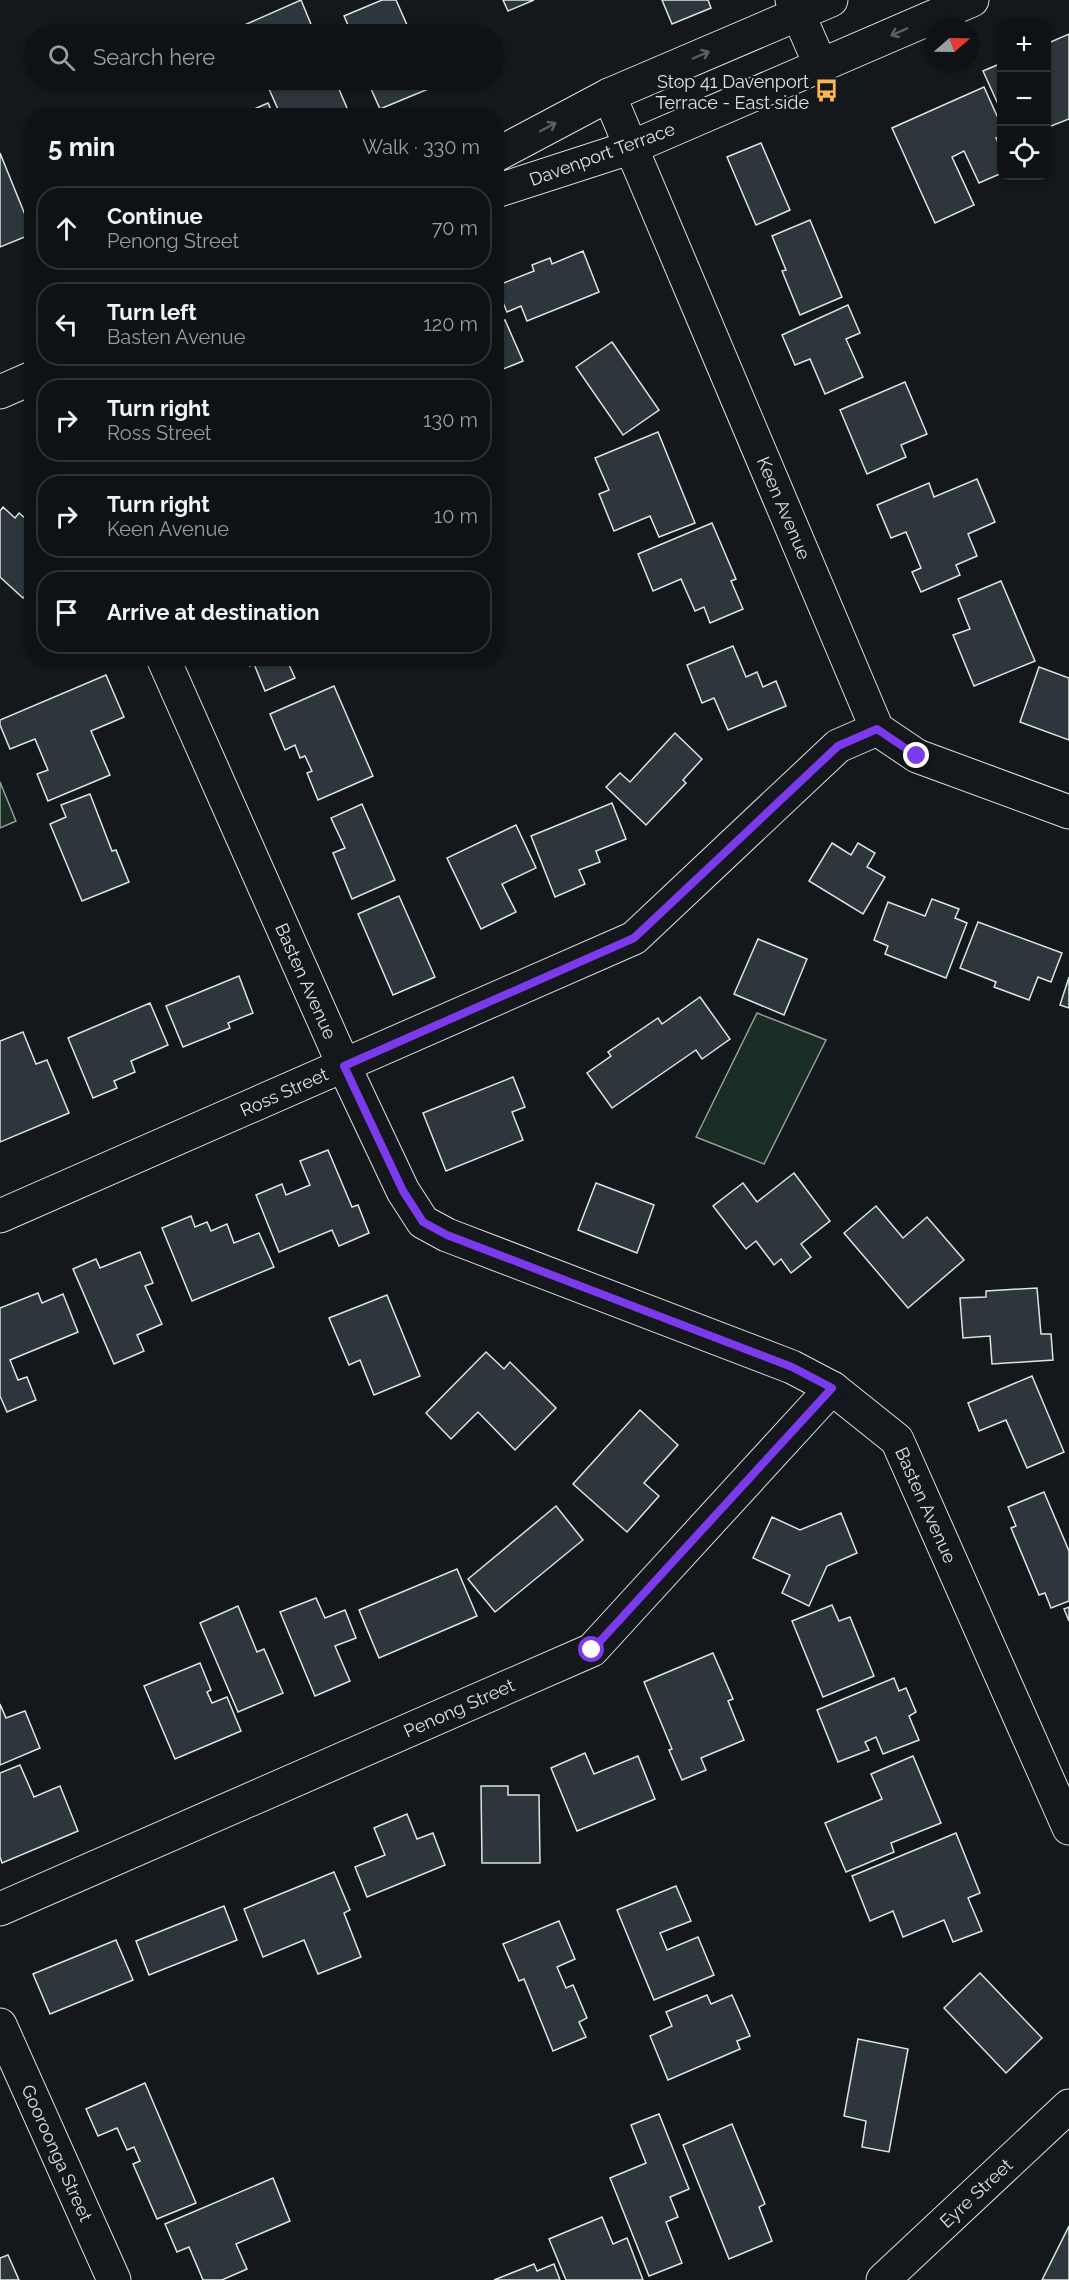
<!DOCTYPE html>
<html lang="en">
<head>
<meta charset="utf-8">
<style>
  body { margin:0; font-family:Raleway,sans-serif; background:#1d2022; color:#f1f3f6 }
  .controls { position:absolute; right:18px; top:18px; display:grid; overflow:hidden; border-radius:12px; box-shadow:0 2px 4px #0004 }
  .controls button { width:54px; height:54px; display:grid; place-items:center; padding:0; border:0; border-bottom:2px solid #2f3234; background:#0f1215; color:#f1f3f6; font:30px sans-serif }
  .compass { position:absolute; left:925px; top:18px; width:54px; height:54px; border-radius:50%; background:#0f1215; box-shadow:0 2px 4px #0004; rotate:70deg }
  .stop { position:absolute; width:18px; height:18px; margin:-14px; border:4px solid #7c3aed; border-radius:50%; background:#fff }
  .stop.end { background:#7c3aed; border-color:#fff; box-shadow:0 2px 6px #0008 }
  .list { margin:0; padding:0; list-style:none }
  h2 { display:flex; justify-content:space-between; align-items:center; height:78px; margin:0; padding:0 24px; font-size:26px }
  h2 small { font-size:20px; font-weight:400; color:#9b9ea0 }
  .list li { display:grid; grid-template-columns:39px 1fr auto; gap:18px; align-items:center; box-sizing:border-box; height:84px; margin:0 12px 12px; padding:0 12px; border:2px solid #2f3234; border-radius:24px }
  .list b { display:block; font-size:22px; white-space:nowrap }
  .list p { margin:0; font-size:20px; white-space:nowrap; color:#9b9ea0 }
  .list em { font-size:20px; font-style:normal; color:#9b9ea0 }
  .icon { flex:none; width:33px; height:33px; fill:none; stroke:currentColor; stroke-width:2; stroke-linecap:round; stroke-linejoin:round }
  .map { position:relative; flex:none; width:1069px; height:2280px; overflow:hidden }
  .search { position:absolute; background:#0f1215; box-shadow:0 2px 4px #0004; left:24px; top:24px; width:480px; height:66px; display:flex; align-items:center; gap:15px; box-sizing:border-box; padding:0 21px; border-radius:33px; color:#9b9ea0; font-size:22px }
  .panel { position:absolute; background:#0f1215; box-shadow:0 2px 4px #0004; left:24px; top:108px; width:480px; height:558px; border-radius:24px }
  .map>svg:first-child { display:block }
</style>
</head>
<body>
<div class="map">
<svg width="1069" height="2280" viewBox="0 0 1069 2280">
  <rect width="100%" height="100%" fill="#14181c"/>
  <!-- green -->
  <g fill="#1a2d24" stroke="#939e99" stroke-width="1.5">
    <path d="M0,782L16,821L0,828Z"/>
    <path d="M757,1013L826,1040L764,1164L696,1137Z"/>
  </g>
  <!-- building -->
  <g fill="#2c363c" stroke="#d8e6dc" stroke-width="1.5">
    <path d="M301,0L315,34H246L242,26Z"/>
    <path d="M382,0H396L411,34H352L344,16Z"/>
    <path d="M503,0H534L508,11Z"/>
    <path d="M662,0H708L711,8L672,24Z"/>
    <path d="M1069,34V119L1046,128V44Z"/>
    <path d="M1002,63V113L983,71Z"/>
    <path d="M265,80H335L350,115L281,116Z"/>
    <path d="M367,80H430L433,87L380,109Z"/>
    <path d="M984,87L1002,127V136L996,138L1002,151V173L979,183L964,151L952,157L974,205L935,223L892,128Z"/>
    <path d="M268,103L274,116H238Z"/>
    <path d="M761,143L790,210L756,225L727,157Z"/>
    <path d="M0,153L32,232V234L0,247Z"/>
    <path d="M810,220L842,297L800,315L782,271L786,270L772,236Z"/>
    <path d="M583,251L599,292L527,321L521,306L507,312L496,286L534,271L532,265L550,258L552,264Z"/>
    <path d="M848,305L860,333L846,339L863,377L825,394L810,359L795,365L782,335Z"/>
    <path d="M505,320L523,361L496,372V323Z"/>
    <path d="M612,342L659,410L623,435L576,367Z"/>
    <path d="M905,382L927,434L901,445L906,457L867,474L840,410Z"/>
    <path d="M658,432L695,523L659,537L650,516L614,531L599,494L609,490L595,458Z"/>
    <path d="M977,479L995,522L968,534L977,556L956,565L960,575L921,592L912,572L921,568L906,532L891,538L877,505L929,483L934,497Z"/>
    <path d="M3,507L15,518L19,513L32,524V589L23,598L0,577V511Z"/>
    <path d="M712,523L736,579L731,581L743,609L710,623L704,607L695,611L681,579L653,591L638,554Z"/>
    <path d="M1001,581L1035,661L974,686L953,635L970,629L958,599Z"/>
    <path d="M733,646L746,677L757,672L763,687L776,681L786,706L728,730L714,698L702,703L687,665Z"/>
    <path d="M247,658H286L295,678L265,691L254,664L250,666Z"/>
    <path d="M1039,667L1069,678V740L1020,722Z"/>
    <path d="M106,675L124,717L91,731L110,775L48,801L37,774L48,770L35,739L10,749L0,725V720Z"/>
    <path d="M334,686L373,776L318,800L307,773L312,771L305,756L300,758L295,745L285,750L270,714Z"/>
    <path d="M675,733L702,759L683,780L686,783L646,825L606,787L620,773L630,782Z"/>
    <path d="M90,794L112,851L116,850L129,882L82,901L50,824L66,817L61,805Z"/>
    <path d="M612,803L626,839L596,851L600,862L579,870L585,884L555,897L531,836Z"/>
    <path d="M362,804L395,880L352,899L333,853L345,848L331,818Z"/>
    <path d="M516,825L536,868L502,884L516,912L481,929L447,858Z"/>
    <path d="M832,843L851,855L858,843L875,853L867,867L885,877L863,914L809,881Z"/>
    <path d="M399,896L435,977L393,995L358,914Z"/>
    <path d="M932,899L959,909L955,918L967,923L946,978L885,954L888,946L874,940L888,902L925,916Z"/>
    <path d="M978,922L1062,953L1051,982L1038,977L1029,1000L994,987L996,982L960,968Z"/>
    <path d="M758,939L807,959L784,1015L734,994Z"/>
    <path d="M239,976L253,1013L228,1023L230,1028L183,1047L166,1006Z"/>
    <path d="M1069,977V1008L1060,1005Z"/>
    <path d="M700,997L730,1039L702,1059L696,1050L612,1108L587,1073L611,1056L608,1052L658,1018L662,1024Z"/>
    <path d="M150,1003L168,1045L131,1061L135,1072L114,1081L117,1088L93,1098L68,1038Z"/>
    <path d="M23,1032L36,1064L47,1060L69,1113L0,1142V1041Z"/>
    <path d="M513,1077L525,1107L512,1112L523,1140L446,1171L423,1113Z"/>
    <path d="M328,1150L352,1207L358,1205L369,1233L339,1246L332,1230L279,1252L256,1195L282,1184L286,1195L310,1185L300,1161Z"/>
    <path d="M794,1173L830,1221L801,1244L811,1257L791,1273L781,1259L774,1265L756,1241L746,1249L713,1206L743,1183L757,1202Z"/>
    <path d="M596,1183L654,1205L637,1253L578,1230Z"/>
    <path d="M876,1206L903,1238L927,1217L964,1260L908,1308L844,1233Z"/>
    <path d="M191,1216L195,1227L207,1222L211,1231L227,1224L234,1243L259,1233L274,1267L192,1301L162,1228Z"/>
    <path d="M140,1252L153,1283L145,1286L162,1324L137,1335L144,1351L114,1364L73,1269L96,1259L100,1268Z"/>
    <path d="M1037,1288L1041,1334H1051L1053,1360L992,1364L990,1336L963,1338L960,1298L986,1297V1291Z"/>
    <path d="M38,1293L42,1303L63,1294L78,1332L10,1360L18,1380L27,1377L36,1400L7,1412L0,1396V1308Z"/>
    <path d="M387,1295L420,1376L374,1395L360,1360L349,1365L329,1318Z"/>
    <path d="M486,1352L504,1369L510,1362L556,1408L515,1450L478,1412L451,1439L426,1413Z"/>
    <path d="M1032,1376L1064,1452L1027,1468L1006,1420L979,1431L968,1403Z"/>
    <path d="M640,1410L678,1445L644,1483L659,1496L627,1532L573,1484Z"/>
    <path d="M1044,1492L1069,1551V1601L1051,1608L1045,1593L1039,1595L1011,1528L1016,1526L1008,1507Z"/>
    <path d="M556,1506L583,1540L495,1612L468,1579Z"/>
    <path d="M841,1513L857,1553L827,1566L809,1606L782,1593L790,1575L753,1558L772,1517L800,1530Z"/>
    <path d="M457,1569L477,1616L379,1658L359,1610Z"/>
    <path d="M316,1598L325,1618L345,1610L356,1638L335,1646L350,1681L315,1696L280,1612Z"/>
    <path d="M832,1605L839,1621L850,1617L874,1676L823,1697L792,1621Z"/>
    <path d="M238,1606L257,1652L264,1649L283,1693L238,1712L200,1623Z"/>
    <path d="M1069,1607V1621L1064,1609Z"/>
    <path d="M713,1653L733,1699L728,1701L744,1740L701,1758L706,1770L682,1780L669,1750L672,1749L644,1682Z"/>
    <path d="M200,1663L211,1690L207,1692L212,1703L227,1697L241,1731L175,1759L144,1686Z"/>
    <path d="M894,1678L899,1691L906,1688L916,1712L909,1716L919,1740L883,1754L876,1737L865,1742L869,1750L838,1762L817,1710Z"/>
    <path d="M0,1704L6,1718L25,1711L40,1748L0,1765Z"/>
    <path d="M585,1753L594,1774L638,1756L655,1799L577,1831L551,1768Z"/>
    <path d="M913,1756L941,1823L891,1843L894,1852L846,1872L825,1823L882,1799L871,1774Z"/>
    <path d="M20,1765L34,1797L60,1786L78,1831L2,1863L0,1857V1773Z"/>
    <path d="M481,1786H508V1795H539L540,1863H482Z"/>
    <path d="M407,1814L417,1839L433,1833L445,1865L367,1897L355,1867L385,1855L374,1828Z"/>
    <path d="M956,1833L980,1893L968,1898L982,1931L953,1942L944,1920L903,1937L893,1911L870,1921L852,1876Z"/>
    <path d="M334,1872L350,1910L344,1913L361,1957L318,1974L304,1940L263,1957L244,1909Z"/>
    <path d="M676,1886L691,1921L660,1933L667,1950L698,1937L714,1975L654,2000L617,1910Z"/>
    <path d="M224,1906L237,1940L149,1975L136,1941Z"/>
    <path d="M559,1921L575,1959L557,1967L566,1988L573,1985L587,2018L579,2022L586,2037L553,2051L524,1979L519,1981L503,1944Z"/>
    <path d="M116,1940L133,1980L50,2014L33,1974Z"/>
    <path d="M980,1973L1042,2038L1006,2073L944,2008Z"/>
    <path d="M707,1995L711,2004L732,1995L750,2036L737,2041L740,2049L668,2080L650,2036L672,2026L666,2012Z"/>
    <path d="M858,2039L908,2049L889,2152L862,2147L866,2121L844,2116Z"/>
    <path d="M145,2083L196,2203L157,2219L133,2164L140,2161L134,2147L127,2150L117,2128L98,2136L86,2109Z"/>
    <path d="M659,2114L689,2189L670,2197L678,2217L666,2222L682,2263L649,2276L610,2178L646,2163L631,2125Z"/>
    <path d="M732,2124L765,2204L759,2207L772,2241L729,2259L683,2145Z"/>
    <path d="M273,2178L290,2221L236,2244L247,2269L222,2280H203L189,2247L177,2252L165,2224Z"/>
    <path d="M602,2217L613,2244L627,2238L643,2280H566L549,2239Z"/>
    <path d="M1069,2226V2280H1042Z"/>
    <path d="M8,2255L19,2280H0V2258Z"/>
    <path d="M534,2264L537,2271L554,2264L560,2280H494Z"/>
  </g>
  <g fill="none" stroke-linecap="round" stroke-linejoin="round">
    <defs>
      <g id="minor">
        <path d="M792,0L821,66"/>
        <path d="M609,95L877,729L917,756L1069,812"/>
        <path d="M496,155L609,95L831,0"/>
        <path d="M496,191L632,147L972,0"/>
        <path d="M0,392L32,378"/>
        <path d="M163,658L344,1066L403,1191L423,1222L447,1235L792,1367L832,1388L897,1440L1069,1828"/>
        <path d="M0,1216L634,938L838,746L877,729"/>
        <path d="M0,1909L592,1650L832,1388"/>
        <path d="M0,2025L114,2280"/>
        <path d="M883,2280L1069,2106"/>
      </g>
    </defs>
    <!-- minor casing -->
    <use href="#minor" stroke="#d8e6dc" stroke-width="35"/>
    <!-- minor -->
    <use href="#minor" stroke="#14181c" stroke-width="33"/>
  </g>
  <!-- one-way arrows -->
  <defs><path id="oneway-shaft" d="M-6 0H5M1.5-3L5.5 0L1.5 3" fill="none" stroke-width="1.6" stroke-linecap="round" stroke-linejoin="round" transform="scale(1.5)"/></defs>
  <g stroke="#59605f">
    <use href="#oneway-shaft" transform="translate(899 32) rotate(156)"/>
    <use href="#oneway-shaft" transform="translate(701 55) rotate(-23)"/>
    <use href="#oneway-shaft" transform="translate(548 127) rotate(-28)"/>
  </g>
  <g fill="none" stroke-linecap="round" stroke-linejoin="round">
    <!-- route -->
    <path stroke="#7c3aed" stroke-width="8" d="M592,1650L832,1388L792,1367L447,1235L423,1222L403,1191L344,1066L634,938L838,746L877,729L917,756"/>
  </g>
  <!-- icons -->
  <defs>
    <symbol id="bus-bare" viewBox="-9 -9 18 18"><path d="M-5-6H5V4H4V6H2V4H-2V6H-4V4H-5ZM-3.5-4V0h7V-4ZM-3.5 1.2v1.5H-2V1.2ZM2 1.2v1.5H3.5V1.2Z" fill="#ffb74d" stroke="#14181c" stroke-width="2.5" paint-order="stroke"/></symbol>
  </defs>
  <g fill-rule="evenodd">
    <use href="#bus-bare" x="810" y="74" width="33" height="33"/>
  </g>
  <g text-anchor="middle" dominant-baseline="central" stroke-width="4.5" stroke-linejoin="round" paint-order="stroke">
    <!-- poi labels -->
    <g font-size="18" fill="#d8e6dc" stroke="#14181c" text-anchor="end">
      <text x="809" y="81">Stop 41 Davenport<tspan x="809" dy="21">Terrace - East side</tspan></text>
    </g>
    <!-- street labels -->
    <g font-size="18" fill="#d8e6dc" stroke="#14181c">
      <text transform="translate(602 154) rotate(-20)">Davenport Terrace</text>
      <text transform="translate(784 508) rotate(67)">Keen Avenue</text>
      <text transform="translate(306 981) rotate(66)">Basten Avenue</text>
      <text transform="translate(284 1092) rotate(-24)">Ross Street</text>
      <text transform="translate(926 1505) rotate(66)">Basten Avenue</text>
      <text transform="translate(459 1708) rotate(-24)">Penong Street</text>
      <text transform="translate(57 2153) rotate(66)">Gooroonga Street</text>
      <text transform="translate(976 2193) rotate(-43)">Eyre Street</text>
    </g>
  </g>
</svg>
<div class="controls">
<button>+</button>
<button>−</button>
<button><svg class="icon" aria-label="locate" viewBox="0 0 24 24"><circle cx="12" cy="12" r="6"/><path d="M12 2v4M12 18v4M2 12h4M18 12h4"/></svg></button>
</div>
<svg class="compass" viewBox="-18 -18 36 36"><path d="M0-13l5 13h-10z" fill="#e53935"/><path d="M0 13l5-13h-10z" fill="#9b9ea0"/></svg>
<div class="stop" style="left:592px;top:1650px"></div>
<div class="stop end" style="left:917px;top:756px"></div>
<div class="search"><svg class="icon" aria-label="search" viewBox="0 0 24 24"><circle cx="10" cy="10" r="6"/><path d="M15 15l6 6"/></svg>Search here</div>
<section class="panel">
<h2>5 min<small>Walk · 330 m</small></h2>
<ul class="list">
<li><svg class="icon" aria-label="ahead" viewBox="0 0 24 24"><path d="M12 20V5M6 11l6-6 6 6"/></svg><div><b>Continue</b><p>Penong Street</p></div><em>70 m</em></li>
<li><svg class="icon" aria-label="left" viewBox="0 0 24 24"><path d="M17 20v-9H6M10 6l-5 5 5 5"/></svg><div><b>Turn left</b><p>Basten Avenue</p></div><em>120 m</em></li>
<li><svg class="icon" aria-label="right" viewBox="0 0 24 24"><path d="M7 20v-9h11M14 6l5 5-5 5"/></svg><div><b>Turn right</b><p>Ross Street</p></div><em>130 m</em></li>
<li><svg class="icon" aria-label="right" viewBox="0 0 24 24"><path d="M7 20v-9h11M14 6l5 5-5 5"/></svg><div><b>Turn right</b><p>Keen Avenue</p></div><em>10 m</em></li>
<li><svg class="icon" aria-label="arrive" viewBox="0 0 24 24"><path d="M6 21V4h12l-3 4 3 4H6"/></svg><div><b>Arrive at destination</b></div></li>
</ul>
</section>
</div>
</body>
</html>
